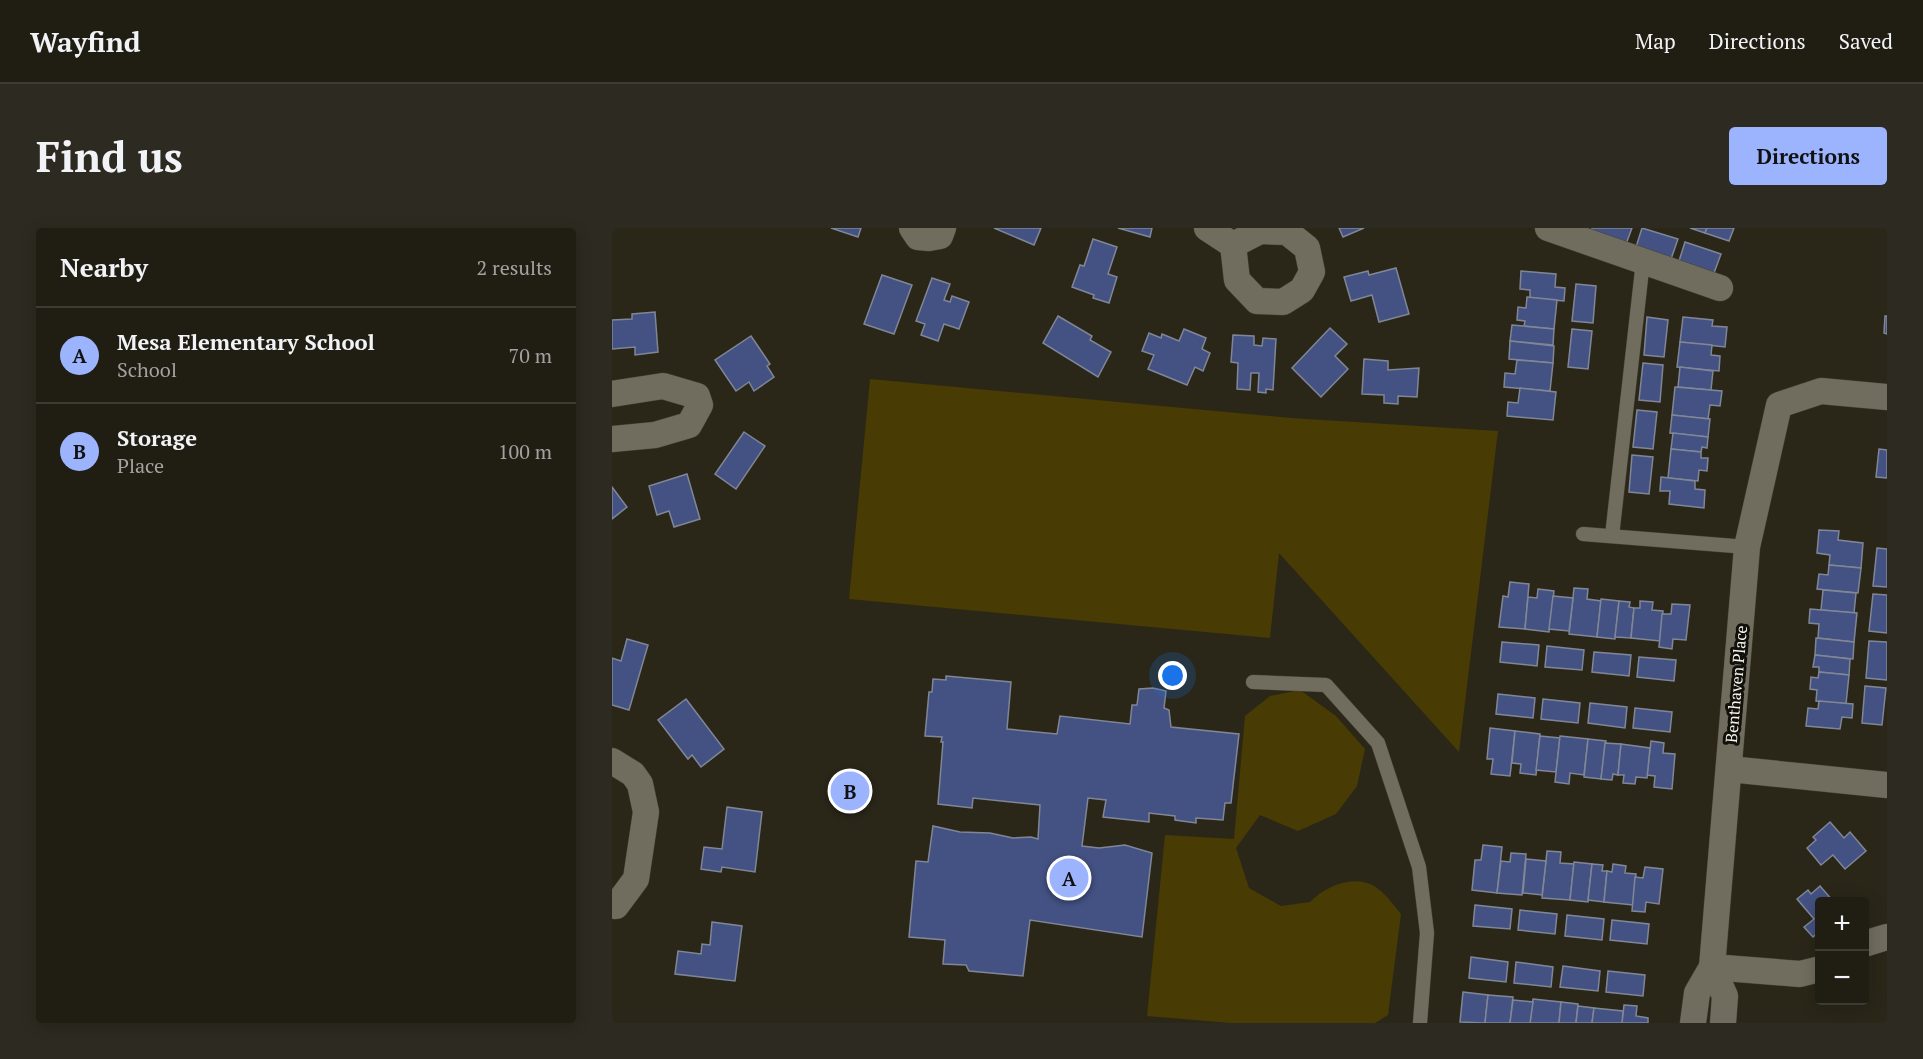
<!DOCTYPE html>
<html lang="en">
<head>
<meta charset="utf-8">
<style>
  body { margin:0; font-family:"PT Serif",serif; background:#2d2a21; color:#f1f3f6 }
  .controls { position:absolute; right:18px; bottom:18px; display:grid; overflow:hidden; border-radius:6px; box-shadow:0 3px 15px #0003 }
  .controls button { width:54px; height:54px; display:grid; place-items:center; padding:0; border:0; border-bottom:2px solid #3d3b33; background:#201d13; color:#f1f3f6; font:30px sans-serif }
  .you { position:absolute; left:561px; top:448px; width:21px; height:21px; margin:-15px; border:4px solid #fff; border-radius:50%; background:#1a73e8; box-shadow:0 0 0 9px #1a73e833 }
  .badge { display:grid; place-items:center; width:39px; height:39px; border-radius:50%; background:#9cb4fd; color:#111; font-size:20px; font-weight:700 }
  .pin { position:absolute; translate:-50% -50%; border:3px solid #fff; box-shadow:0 2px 6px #0006 }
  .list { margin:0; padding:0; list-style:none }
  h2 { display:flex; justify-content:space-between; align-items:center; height:78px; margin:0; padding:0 24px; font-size:26px }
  h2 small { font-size:20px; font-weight:400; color:#a2a2a0 }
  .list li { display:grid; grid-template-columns:39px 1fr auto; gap:18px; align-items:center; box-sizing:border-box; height:96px; padding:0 24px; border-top:2px solid #3d3b33 }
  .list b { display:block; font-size:22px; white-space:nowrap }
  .list p { margin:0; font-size:20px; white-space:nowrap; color:#a2a2a0 }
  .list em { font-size:20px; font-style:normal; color:#a2a2a0 }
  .map { position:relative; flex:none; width:1275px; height:795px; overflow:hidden; border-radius:6px }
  header { display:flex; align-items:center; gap:36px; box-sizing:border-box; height:84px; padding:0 30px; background:#201d13; border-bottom:2px solid #3d3b33 }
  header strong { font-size:28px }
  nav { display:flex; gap:33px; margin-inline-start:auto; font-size:21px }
  .intro { display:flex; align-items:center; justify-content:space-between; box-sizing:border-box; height:144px; padding:0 36px }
  h1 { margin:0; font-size:42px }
  .button { padding:15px 27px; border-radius:6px; background:#9cb4fd; color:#111; font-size:21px; font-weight:700 }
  main { display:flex; gap:36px; padding:0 36px }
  aside { flex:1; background:#201d13; border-radius:6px; box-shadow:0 3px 15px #0003 }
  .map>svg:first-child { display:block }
</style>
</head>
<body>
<header>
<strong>Wayfind</strong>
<nav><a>Map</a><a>Directions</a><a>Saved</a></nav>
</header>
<div class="intro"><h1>Find us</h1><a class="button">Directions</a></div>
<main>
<aside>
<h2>Nearby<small>2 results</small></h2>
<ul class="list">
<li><span class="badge">A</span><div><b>Mesa Elementary School</b><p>School</p></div><em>70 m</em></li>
<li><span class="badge">B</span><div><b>Storage</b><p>Place</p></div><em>100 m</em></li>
</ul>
</aside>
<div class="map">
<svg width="1275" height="795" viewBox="0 0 1275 795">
  <rect width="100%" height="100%" fill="#2a2719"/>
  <!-- green -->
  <g fill="#483b03">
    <path d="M258,151L679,190L886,203L847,524L667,325L658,410L237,371Z"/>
    <path d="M688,462L724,488L753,521L745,558L724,586L686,603L648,587L624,620L637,660L669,678L698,674C715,656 749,643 770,664C777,670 783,679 789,686L776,787L763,795H618L535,788L553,607L622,611L633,488L658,468Z"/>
  </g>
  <!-- building -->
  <g fill="#435283" stroke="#808695" stroke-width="1.5">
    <path d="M219,0H249L246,9Z"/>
    <path d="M382,0H429L422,17Z"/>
    <path d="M506,0H540L538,9Z"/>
    <path d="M727,0H752L731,9Z"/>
    <path d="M980,0H1020L1014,16L979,4Z"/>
    <path d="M1030,0L1066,11L1059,31L1024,19Z"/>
    <path d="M1078,0H1095L1093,5Z"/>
    <path d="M1095,0H1122L1117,13L1093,5Z"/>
    <path d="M481,11L505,19L496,46L505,49L497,75L481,70L482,67L460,59L468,37L472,38Z"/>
    <path d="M1073,14L1109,26L1102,45L1067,33Z"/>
    <path d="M784,40L797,86L767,94L760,67L739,73L732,49L756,43L757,47Z"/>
    <path d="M909,43L944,46L943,59L953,60L952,73L918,70V62L908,61Z"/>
    <path d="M270,47L300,57L282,106L252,96Z"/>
    <path d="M320,50L338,56L332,72L338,74L340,68L357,74L347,101L332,96L326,113L309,107L313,96L304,93Z"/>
    <path d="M964,56L984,58L981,95L960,93Z"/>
    <path d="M915,69L945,72L942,101L912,98L913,93L905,92L906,79L914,80Z"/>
    <path d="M43,84L46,124L23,127V119L0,121V92L20,91V86Z"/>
    <path d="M446,88L480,108L478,112L499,124L486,149L431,115Z"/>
    <path d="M1273,88H1275V106L1272,105Z"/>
    <path d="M1035,89L1056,92L1052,129L1032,127Z"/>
    <path d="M1071,89L1101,92L1100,98L1115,99L1113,119L1068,114Z"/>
    <path d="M900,97L942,101L941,117L898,113Z"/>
    <path d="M718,100L735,116L723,128L736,141L709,169L680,140Z"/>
    <path d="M572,101L594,110L590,121L598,125L591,143L583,139L575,157L536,141L542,127L530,123L537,105L549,110L550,106L567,113Z"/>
    <path d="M960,101L980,103L976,141L956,139Z"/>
    <path d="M621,107L642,108V117L650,118L651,110L664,111L661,162L654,161V165L646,164L647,145H639L638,162L625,161L626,135L619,134Z"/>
    <path d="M139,108L158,136L155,138L162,149L142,163L137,154L124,163L103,132Z"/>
    <path d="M898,113L942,118L941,135L897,131Z"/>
    <path d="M1068,114L1100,117L1099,127L1108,128L1107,143L1065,139Z"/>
    <path d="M752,131L776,133V142L807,140L805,169L786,168V176L772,175V167L750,166Z"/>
    <path d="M905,132L941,135L938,163L892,159L893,145L903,146Z"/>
    <path d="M1031,135L1051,137L1048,174L1027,172Z"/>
    <path d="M1068,139L1101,143L1099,162L1066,159Z"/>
    <path d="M1063,159L1110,163L1108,178L1098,177L1096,191L1060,187Z"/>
    <path d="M908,160L944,164L941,192L895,188L896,174L906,175Z"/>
    <path d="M1025,182L1045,184L1041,221L1021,219Z"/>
    <path d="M1060,187L1098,191L1096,209L1058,205Z"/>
    <path d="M132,204L153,218L124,261L103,246Z"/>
    <path d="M1061,205L1096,209L1095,220L1090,219L1089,224L1059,221Z"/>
    <path d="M1059,221L1089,224V230H1096L1095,243L1087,242L1086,253L1056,250Z"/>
    <path d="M1267,221L1275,222V250L1264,249Z"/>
    <path d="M1020,227L1041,229L1037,266L1017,264Z"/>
    <path d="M75,246L88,291L62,299L57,283L45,287L37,258Z"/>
    <path d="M1049,249L1083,253V261L1093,262L1092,280L1057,276L1058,263H1048Z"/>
    <path d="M0,259L15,279L0,291Z"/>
    <path d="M1207,302L1227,303L1226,312L1251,315L1249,340L1217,337L1218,327L1205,325Z"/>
    <path d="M1265,320L1275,321V359L1261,358Z"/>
    <path d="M1217,337L1249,340L1246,365L1205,361L1207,346L1216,347Z"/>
    <path d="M898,354L917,356L913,401L887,399L891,368L896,369Z"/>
    <path d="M962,360L976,361L975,371L989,373L985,409L957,406Z"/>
    <path d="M926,361L942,363L937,404L913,401L916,369L925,370Z"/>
    <path d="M1211,362L1244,365L1242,385L1209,382Z"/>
    <path d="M1261,366L1275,367V405L1257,403Z"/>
    <path d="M941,368L961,370L957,403L937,401Z"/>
    <path d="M989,371L1007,373L1003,411L985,409Z"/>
    <path d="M1007,373L1018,374L1017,379L1022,380L1019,410L1003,409Z"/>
    <path d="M1028,373L1041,374L1040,382L1051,383L1048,413L1019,410L1022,380H1028Z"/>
    <path d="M1060,376L1078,377L1074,412L1061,411L1060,421L1047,419L1050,386H1059Z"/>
    <path d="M1198,381L1245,385L1242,414L1206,410L1207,396L1197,395Z"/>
    <path d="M1204,410L1242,414L1241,431L1203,427Z"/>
    <path d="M15,411L36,417L17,482L0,477V430L9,433Z"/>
    <path d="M1257,413L1275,414V452L1254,450Z"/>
    <path d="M890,414L927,417L925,438L888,434Z"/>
    <path d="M935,418L972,422L970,442L933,439Z"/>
    <path d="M982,424L1019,427L1017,448L980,444Z"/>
    <path d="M1203,427L1238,431L1237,447L1207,444V439H1201Z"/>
    <path d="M1027,429L1064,432L1062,453L1025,449Z"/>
    <path d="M1207,444L1237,447L1234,476L1204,473L1205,462L1198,461L1199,449L1206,450Z"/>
    <path d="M334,448L399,454L395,501L445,506L448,488L518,496L520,477H525L527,461L541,460L554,463L552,480L557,482L559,499L627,506L619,575H613L611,592L584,590V595L563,592V588L537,585V594L491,589L494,572L476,570L470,618L487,620L513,617L540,625L530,709L418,692L411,748L357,743L354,737L331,736L333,712L297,709L304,633L316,634L321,598L348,604L378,605L401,610L419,609L426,611L428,577L361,570L360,580L326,576L331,514H329L330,509L313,508L317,464H320L321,451L334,452Z"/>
    <path d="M1253,458L1274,460L1270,497L1250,495Z"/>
    <path d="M886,466L923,470L921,490L884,486Z"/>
    <path d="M74,471L112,521L89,539L80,527L76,531L46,492Z"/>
    <path d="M931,471L968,475L966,495L929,491Z"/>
    <path d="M1207,473L1241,476L1240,490L1230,489L1228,501L1194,498L1196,480L1206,481Z"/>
    <path d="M978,475L1015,479L1013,500L976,495Z"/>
    <path d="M1023,480L1060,484L1058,504L1021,500Z"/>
    <path d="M878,500L903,503L898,548L879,546L881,531H875Z"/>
    <path d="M903,503L928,506L924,547L908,545L909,536L900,535Z"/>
    <path d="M928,508L948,510L944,544L924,542Z"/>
    <path d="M948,508L976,511L972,547L958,545L957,556L943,554Z"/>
    <path d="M976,511L994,513L989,551L972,549Z"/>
    <path d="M1039,513L1052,515L1051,525L1063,526L1060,561L1042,559L1043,548L1035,547Z"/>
    <path d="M993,515L1009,516L1006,547L1001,546L1000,552L989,551Z"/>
    <path d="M1009,516L1038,520L1035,550L1024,549L1023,556L1011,555L1012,547H1006Z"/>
    <path d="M226,556L251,558L249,571L225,568Z"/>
    <path d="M115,579L150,584L143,644L110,639L109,644L89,641L92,619L110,621Z"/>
    <path d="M1218,594L1232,610L1238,604L1254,623L1233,641L1221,627L1209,637L1195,620L1204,612L1201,609Z"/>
    <path d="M871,617L890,619L885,665L860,662L863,632H869Z"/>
    <path d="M935,623L949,624L948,635L962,636L958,672L930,670Z"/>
    <path d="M899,625L914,626L910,667L885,665L889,633L898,634Z"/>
    <path d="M914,631L934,633L930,667L911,665Z"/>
    <path d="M962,634L980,636L976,674L958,672Z"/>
    <path d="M980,636L991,637L990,643H995L992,674L976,672Z"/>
    <path d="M1001,636L1014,638L1013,645L1024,646L1021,677L992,674L995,643L1000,644Z"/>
    <path d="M1033,639L1051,641L1047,676L1034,674L1033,684L1020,683L1023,649L1031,650Z"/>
    <path d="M1208,658L1222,674H1208V703L1201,709L1192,699L1202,691L1185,671L1196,662L1199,666Z"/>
    <path d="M863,677L900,681L898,701L861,698Z"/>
    <path d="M908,682L945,686L943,706L906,702Z"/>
    <path d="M955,687L992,691L990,712L953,708Z"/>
    <path d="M1000,692L1037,696L1035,716L998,712Z"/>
    <path d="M100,694L130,698L123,753L63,746L66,723L89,726L90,716L98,717Z"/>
    <path d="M859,729L896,734L894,754L857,750Z"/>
    <path d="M904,734L941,739L939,759L902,755Z"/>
    <path d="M951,738L988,743L986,763L948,759Z"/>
    <path d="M996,743L1033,747L1031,768L994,764Z"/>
    <path d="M851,764L876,767L873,795L848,794Z"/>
    <path d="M876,767L901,769L898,795H873Z"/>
    <path d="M921,771L949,774L947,795H918Z"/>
    <path d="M901,772L921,774L918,795H898Z"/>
    <path d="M949,774L966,776L964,795H947Z"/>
    <path d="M1012,777L1025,778L1024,788L1036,790V795H1010Z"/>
    <path d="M966,778L982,780L980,795H964Z"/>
    <path d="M982,780L1011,783L1010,795H980Z"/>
  </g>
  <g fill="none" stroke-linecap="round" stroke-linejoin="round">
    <defs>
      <g id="service">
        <path d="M971,306L1135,319"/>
        <path d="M1000,308L1031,33"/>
        <path d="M641,454L714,457L766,515L807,639L815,705L808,795"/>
      </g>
      <g id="minor">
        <path d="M300,0L306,9L317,10L328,8L331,0"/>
        <path d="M595,0L621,17"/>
        <path d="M936,0L1108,60"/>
        <path d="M648,3L675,4L695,20L700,44L690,62L671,74L645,73L625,52L621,17Z"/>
        <path d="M0,166L51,158L85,168L88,177L77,197L43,207L0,211"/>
        <path d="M0,533L21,546L28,556L34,584L24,651L4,678"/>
        <path d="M1117,541L1275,557"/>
        <path d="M1252,716L1275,709"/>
        <path d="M1100,739L1188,746L1208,741"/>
        <path d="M1100,739L1113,768L1111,795"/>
        <path d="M1081,795L1085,765L1100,739L1135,319L1167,177L1209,163L1275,169"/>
      </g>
    </defs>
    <!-- service casing -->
    <use href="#service" stroke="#454237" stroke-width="15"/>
    <!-- minor casing -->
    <use href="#minor" stroke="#454237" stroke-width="27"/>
    <!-- service -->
    <use href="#service" stroke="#716d5e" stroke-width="14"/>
    <!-- minor -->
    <use href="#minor" stroke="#716d5e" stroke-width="26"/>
  </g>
  <g text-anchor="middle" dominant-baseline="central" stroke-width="6" stroke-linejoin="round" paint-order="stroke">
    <!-- street labels -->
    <g font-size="16" fill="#f7f5ec" stroke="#11100a">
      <text transform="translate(1124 456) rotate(-85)">Benthaven Place</text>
    </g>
  </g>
</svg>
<div class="controls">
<button>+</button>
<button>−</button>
</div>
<div class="you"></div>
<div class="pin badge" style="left:457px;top:650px">A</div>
<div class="pin badge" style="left:238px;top:563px">B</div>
</div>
</main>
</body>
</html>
